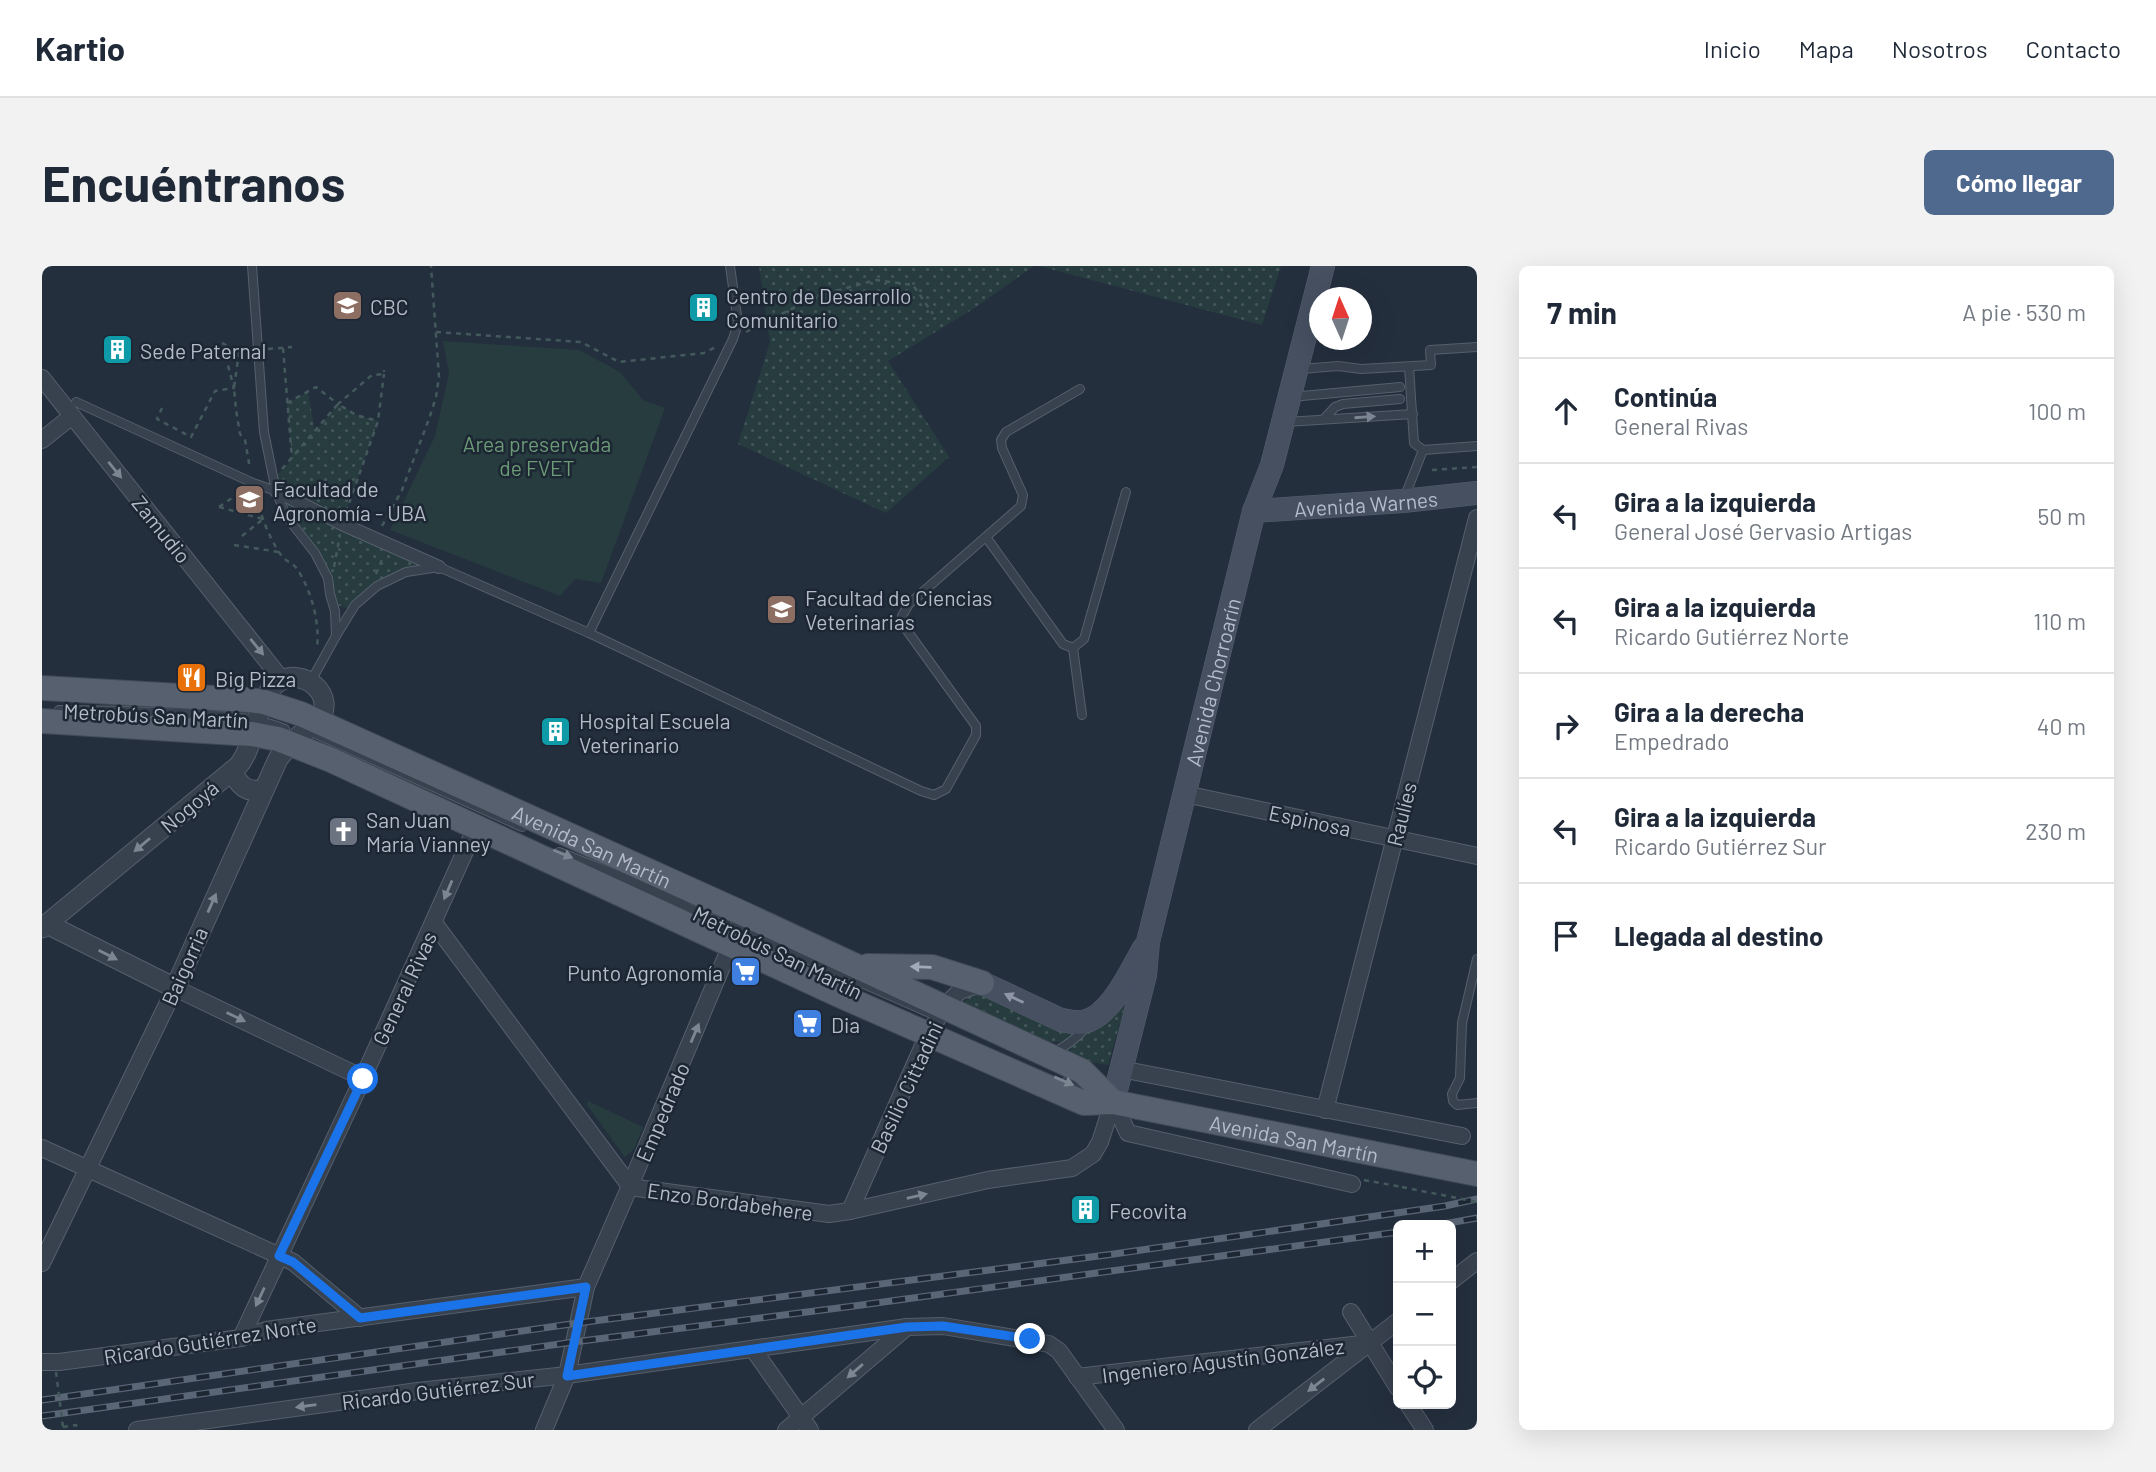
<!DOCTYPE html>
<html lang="es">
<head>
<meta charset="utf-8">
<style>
  body { margin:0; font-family:Barlow,sans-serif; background:#f2f2f3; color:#1f2937 }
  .controls { position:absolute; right:21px; bottom:21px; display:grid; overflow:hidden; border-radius:10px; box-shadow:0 7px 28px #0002 }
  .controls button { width:63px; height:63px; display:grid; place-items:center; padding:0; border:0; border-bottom:2px solid #e0e1e3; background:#fff; color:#1f2937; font:35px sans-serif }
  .compass { position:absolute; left:1267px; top:21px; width:63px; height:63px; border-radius:50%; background:#fff; box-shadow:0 7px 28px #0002; rotate:357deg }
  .stop { position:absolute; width:21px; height:21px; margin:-16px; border:5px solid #1a73e8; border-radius:50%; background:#fff }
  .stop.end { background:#1a73e8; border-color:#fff; box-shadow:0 2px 7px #0008 }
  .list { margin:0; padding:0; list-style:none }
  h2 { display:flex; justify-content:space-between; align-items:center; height:91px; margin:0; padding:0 28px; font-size:30px }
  h2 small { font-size:23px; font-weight:400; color:#747a83 }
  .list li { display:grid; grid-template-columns:46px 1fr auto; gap:21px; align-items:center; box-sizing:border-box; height:105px; padding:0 28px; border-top:2px solid #e0e1e3 }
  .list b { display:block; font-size:26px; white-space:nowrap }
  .list p { margin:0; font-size:23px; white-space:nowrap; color:#747a83 }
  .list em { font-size:23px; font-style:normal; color:#747a83 }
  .icon { flex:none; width:38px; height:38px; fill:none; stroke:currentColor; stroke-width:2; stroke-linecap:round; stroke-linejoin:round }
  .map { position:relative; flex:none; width:1435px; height:1164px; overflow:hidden; border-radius:10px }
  header { display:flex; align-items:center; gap:42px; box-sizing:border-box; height:98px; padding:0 35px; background:#fff; border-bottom:2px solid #e0e1e3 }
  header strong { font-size:33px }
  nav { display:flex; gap:38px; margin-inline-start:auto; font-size:24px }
  .intro { display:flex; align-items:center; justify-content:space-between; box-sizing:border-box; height:168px; padding:0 42px }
  h1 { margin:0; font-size:49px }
  .button { padding:18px 32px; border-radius:10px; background:#4f688e; color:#fff; font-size:24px; font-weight:700 }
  main { display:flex; gap:42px; padding:0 42px }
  aside { flex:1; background:#fff; border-radius:10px; box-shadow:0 7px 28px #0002 }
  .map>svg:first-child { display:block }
</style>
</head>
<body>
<header>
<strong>Kartio</strong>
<nav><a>Inicio</a><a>Mapa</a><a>Nosotros</a><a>Contacto</a></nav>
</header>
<div class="intro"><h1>Encuéntranos</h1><a class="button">Cómo llegar</a></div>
<main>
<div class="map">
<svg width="1435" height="1164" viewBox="0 0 1435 1164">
  <defs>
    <pattern id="grass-dots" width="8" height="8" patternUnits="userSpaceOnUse" patternTransform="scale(1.75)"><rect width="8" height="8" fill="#263c3f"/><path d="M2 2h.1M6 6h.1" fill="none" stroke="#435659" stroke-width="1.8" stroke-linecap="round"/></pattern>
  </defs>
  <rect width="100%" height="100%" fill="#242f3e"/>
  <!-- grass -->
  <g fill="url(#grass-dots)">
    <path d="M717,0H992L931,43L846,95L907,191L844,247L696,178L728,76Z"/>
    <path d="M997,0H1239L1220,59Z"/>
    <path d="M266,126L273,166L296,138L314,149L336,155L300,257L397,301L348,313L306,342L294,339L286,312L253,262L232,213L250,193L245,137Z"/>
    <path d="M940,727L1035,765V768L1021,776H1006L921,739L926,730Z"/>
    <path d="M1080,736H1084L1066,799L1043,795L1025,787L1045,765Z"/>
  </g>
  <!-- green -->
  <g fill="#263c3f">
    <path d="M401,75L537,84L578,106L601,134L623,142L559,317L533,313L518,330L348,264L393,170L407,107Z"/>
    <path d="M546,835L601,861L592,883L583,891L545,839Z"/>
  </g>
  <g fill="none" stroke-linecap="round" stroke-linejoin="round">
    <defs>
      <g id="service">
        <path d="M210,0L222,166L234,225L244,250L273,287L286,312L288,328L293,345L294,370L269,415"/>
        <path d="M1367,101L1372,177L1381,184L1435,180"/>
        <path d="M1259,103L1296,100L1319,103L1389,99L1388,84L1435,81"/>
        <path d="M1249,131L1358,121"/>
        <path d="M34,136L211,217L234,225"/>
        <path d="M1282,153L1293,141L1301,138L1358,133"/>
        <path d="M1244,156L1371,148"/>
        <path d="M1363,230L1381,184"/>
        <path d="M944,271L1021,378L1031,382L1042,373L1084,226"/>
        <path d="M547,367L691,73L696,57L688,0"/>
        <path d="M294,370L313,339L335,320L364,306L397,301L547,367L879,525L892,529L904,523L934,469V460L861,359L860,350L867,338L979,240L981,229L960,182L959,174L964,166L1038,123"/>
        <path d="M1031,382L1040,449"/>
        <path d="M17,444C59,444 100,445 142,447C177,449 210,450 243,463"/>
        <path d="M274,468L480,561"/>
        <path d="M517,586L573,608L640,638L734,687"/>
        <path d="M699,659L733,679L890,748"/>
        <path d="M1435,693L1420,757L1418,812L1410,828L1411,835L1415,839L1435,837"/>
        <path d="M1010,787C1023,781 1035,772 1044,761"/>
        <path d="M1024,816L1050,827"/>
      </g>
      <path id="pedestrian" d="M234,225L300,258L397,301"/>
      <g id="minor">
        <path d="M0,112L241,415"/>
        <path d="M0,174L30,150"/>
        <path d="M1143,528L1435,590"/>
        <path d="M392,657L588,920L595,922L787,948L808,945L946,914L1030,902L1051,888L1058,876L1071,836"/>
        <path d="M1079,803L1420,870"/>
        <path d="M1071,836L1086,867L1310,918"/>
        <path d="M1283,844L1435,252"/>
        <path d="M0,882L251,996L318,1052"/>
        <path d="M808,945L880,782L902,740L918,725L938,718"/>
        <path d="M0,997L133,722L321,812"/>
        <path d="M1409,1015L1435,995"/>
        <path d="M1309,1046L1356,1122"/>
        <path d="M199,1072L321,812L434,561"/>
        <path d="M711,1083L768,1164"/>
        <path d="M0,1096H17L199,1072L224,1064L544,1021"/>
        <path d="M1035,1111L1328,1077"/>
        <path d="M1366,1138L1383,1164"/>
        <path d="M95,1164L376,1125L525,1109L865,1061L901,1060L1007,1078L1017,1085L1074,1164"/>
        <path d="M502,1164L525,1109L544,1021L588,920L702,648"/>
        <path d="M744,1164L865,1061"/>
        <path d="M1215,1164L1356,1055"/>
      </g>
      <g id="tertiary">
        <path d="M190,505C196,518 205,528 221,523"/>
        <path d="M0,662L196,500C215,478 212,435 235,417C260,398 298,431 275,456C271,461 263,465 258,469C249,476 243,484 236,493L133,722L5,658"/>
      </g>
      <g id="secondary">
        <path id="s1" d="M1212,245L1361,235L1435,227"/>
        <path d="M940,717L1019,754C1026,755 1033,757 1041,756C1069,751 1089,704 1102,682"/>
        <path id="s2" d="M1071,836L1103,709L1106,676L1212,245L1230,199L1281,0"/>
      </g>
      <g id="primary">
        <path id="s3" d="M0,422L207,434L222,436L259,448L702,648L1040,805L1071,836"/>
        <path id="s4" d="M0,455L210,468L236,473L289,494L797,729L1042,837L1071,836L1435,908"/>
        <path d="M826,700L890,701L940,717"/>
      </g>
    </defs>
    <!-- service casing -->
    <use href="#service" stroke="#565f6c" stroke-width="10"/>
    <!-- pedestrian casing -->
    <use href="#pedestrian" stroke="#565f6c" stroke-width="14"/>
    <!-- minor casing -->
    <use href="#minor" stroke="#565f6c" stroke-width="18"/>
    <!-- tertiary casing -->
    <use href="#tertiary" stroke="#565f6c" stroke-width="21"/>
    <!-- secondary casing -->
    <use href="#secondary" stroke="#565f6c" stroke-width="24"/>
    <!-- primary casing -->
    <use href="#primary" stroke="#414a57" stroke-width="26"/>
    <!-- path -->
    <g stroke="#44595c" stroke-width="2.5" stroke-dasharray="5 5" stroke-linecap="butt">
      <path d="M394,66L539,76L577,96L662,87L676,80"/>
      <path d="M704,66L775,30L834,14L871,19L891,48"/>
      <path d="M180,77L197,86L205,85"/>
      <path d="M241,82L250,193"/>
      <path d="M226,83L250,81"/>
      <path d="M197,86L192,122L194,144L198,168L203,174L208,203"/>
      <path d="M245,137L274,121L296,138L330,109L342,108V104"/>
      <path d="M120,142L115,153L149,171L173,125L192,122L180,77"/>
      <path d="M240,203L296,138L314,149L336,155"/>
      <path d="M1390,204L1435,201"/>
      <path d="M214,230C219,250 227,272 239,289C244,296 251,297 255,303C269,323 278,357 275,381"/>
      <path d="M177,241L221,253"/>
      <path d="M177,241L200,225"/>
      <path d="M304,246L336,155L342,108"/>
      <path d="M340,260L360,224L387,153L394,131L397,111L389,0"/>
      <path d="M200,270L221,253"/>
      <path d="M192,279L237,286"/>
      <path d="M292,301L298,269"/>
      <path d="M334,308L341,291"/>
      <path d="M1322,914L1360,921"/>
      <path d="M21,1161L34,1159L35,1164"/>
    </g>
    <!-- service -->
    <use href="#service" stroke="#38414e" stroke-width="8"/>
    <!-- pedestrian -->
    <use href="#pedestrian" stroke="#38414e" stroke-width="12"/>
    <!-- minor -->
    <use href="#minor" stroke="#38414e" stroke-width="16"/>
    <!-- tertiary -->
    <use href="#tertiary" stroke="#38414e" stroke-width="19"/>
    <!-- secondary -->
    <use href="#secondary" stroke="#465061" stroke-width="23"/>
    <!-- primary -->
    <use href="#primary" stroke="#56606e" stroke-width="24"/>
    <defs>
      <g id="rail">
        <path d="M1396,959L1435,952"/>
        <path d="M0,1134L536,1057L1072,988L1403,940L1435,933"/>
        <path d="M0,1150L532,1076L812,1040L1356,966"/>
      </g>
    </defs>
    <!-- rail casing -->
    <use href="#rail" stroke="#5a6575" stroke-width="7"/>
    <!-- rail -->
    <use href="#rail" stroke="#1d2633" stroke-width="4.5" stroke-dasharray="13" stroke-linecap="butt"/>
    <!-- path-bridge -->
    <g stroke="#44595c" stroke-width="2.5" stroke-dasharray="5 5" stroke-linecap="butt">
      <path d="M1360,921L1435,936"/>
      <path d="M14,1106L21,1161"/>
    </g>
  </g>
  <!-- one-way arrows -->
  <defs><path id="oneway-solid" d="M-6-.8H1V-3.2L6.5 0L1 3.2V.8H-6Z" transform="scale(1.75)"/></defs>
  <g fill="#7c8592">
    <use href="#oneway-solid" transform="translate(1323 151) rotate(-4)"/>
    <use href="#oneway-solid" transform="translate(73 204) rotate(51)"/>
    <use href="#oneway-solid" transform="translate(215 381) rotate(51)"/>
    <use href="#oneway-solid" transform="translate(100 579) rotate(140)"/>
    <use href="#oneway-solid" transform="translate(521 588) rotate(22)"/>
    <use href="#oneway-solid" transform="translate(406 624) rotate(113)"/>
    <use href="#oneway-solid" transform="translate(170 637) rotate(-66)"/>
    <use href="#oneway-solid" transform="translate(66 689) rotate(27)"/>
    <use href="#oneway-solid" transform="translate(194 751) rotate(26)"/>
    <use href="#oneway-solid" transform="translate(653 767) rotate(-67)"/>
    <use href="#oneway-solid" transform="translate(1022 815) rotate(23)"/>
    <use href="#oneway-solid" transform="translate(875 930) rotate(-13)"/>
    <use href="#oneway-solid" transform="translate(218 1031) rotate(115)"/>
    <use href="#oneway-solid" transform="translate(813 1105) rotate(139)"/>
    <use href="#oneway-solid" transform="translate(1274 1119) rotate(142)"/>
    <use href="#oneway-solid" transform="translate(264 1140) rotate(172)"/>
  </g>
  <use fill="#a1aab7" href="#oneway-solid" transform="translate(879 701) rotate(-178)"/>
  <use fill="#8e96a5" href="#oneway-solid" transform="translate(972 732) rotate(-155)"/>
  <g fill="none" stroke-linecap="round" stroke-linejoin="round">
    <!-- route -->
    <path stroke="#1a73e8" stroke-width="9" d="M321,813L237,990L251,996L318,1052L544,1021L525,1110L865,1061L901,1060L988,1073"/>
  </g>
  <!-- icons -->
  <defs>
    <symbol id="university-square" viewBox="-11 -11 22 22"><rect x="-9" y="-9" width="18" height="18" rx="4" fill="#8d6e63" stroke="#1d2633"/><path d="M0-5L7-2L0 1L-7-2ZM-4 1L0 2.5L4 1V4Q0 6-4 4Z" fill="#fff"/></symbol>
    <symbol id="building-square" viewBox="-11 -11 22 22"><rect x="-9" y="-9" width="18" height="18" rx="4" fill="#0f9aa8" stroke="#1d2633"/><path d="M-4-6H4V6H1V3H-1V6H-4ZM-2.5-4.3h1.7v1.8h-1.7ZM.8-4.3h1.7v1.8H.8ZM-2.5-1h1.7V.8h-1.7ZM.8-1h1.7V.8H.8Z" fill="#fff"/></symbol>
    <symbol id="restaurant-square" viewBox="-11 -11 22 22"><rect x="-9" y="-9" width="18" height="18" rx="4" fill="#e8710a" stroke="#1d2633"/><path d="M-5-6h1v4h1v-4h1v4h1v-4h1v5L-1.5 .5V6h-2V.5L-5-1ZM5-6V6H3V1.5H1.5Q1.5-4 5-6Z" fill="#fff"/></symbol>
    <symbol id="church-square" viewBox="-11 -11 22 22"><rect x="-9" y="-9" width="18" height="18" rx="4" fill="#6b7280" stroke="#1d2633"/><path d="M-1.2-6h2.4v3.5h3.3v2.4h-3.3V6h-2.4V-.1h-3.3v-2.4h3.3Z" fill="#fff"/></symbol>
    <symbol id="supermarket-square" viewBox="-11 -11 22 22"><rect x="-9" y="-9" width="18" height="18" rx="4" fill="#3f7fe0" stroke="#1d2633"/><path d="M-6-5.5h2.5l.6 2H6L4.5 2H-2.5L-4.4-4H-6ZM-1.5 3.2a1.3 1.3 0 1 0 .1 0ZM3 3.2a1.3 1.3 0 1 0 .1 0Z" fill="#fff"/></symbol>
  </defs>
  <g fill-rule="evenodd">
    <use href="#university-square" x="288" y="22" width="35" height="35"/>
    <use href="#building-square" x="644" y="24" width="35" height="35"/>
    <use href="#building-square" x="58" y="66" width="35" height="35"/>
    <use href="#university-square" x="190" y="216" width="35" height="35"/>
    <use href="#university-square" x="722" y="326" width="35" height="35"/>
    <use href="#restaurant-square" x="132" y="394" width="35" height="35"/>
    <use href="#building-square" x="496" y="448" width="35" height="35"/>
    <use href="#church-square" x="284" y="548" width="35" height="35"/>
    <use href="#supermarket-square" x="686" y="688" width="35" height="35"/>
    <use href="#supermarket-square" x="748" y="740" width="35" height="35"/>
    <use href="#building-square" x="1026" y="926" width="35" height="35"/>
  </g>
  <g text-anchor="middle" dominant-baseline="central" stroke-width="5" stroke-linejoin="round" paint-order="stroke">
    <!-- poi labels -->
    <g font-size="21" fill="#b4bcc9" stroke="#1d2633" text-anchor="start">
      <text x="684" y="29">Centro de Desarrollo<tspan x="684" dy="24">Comunitario</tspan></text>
      <text x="328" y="40">CBC</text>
      <text x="98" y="84">Sede Paternal</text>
      <text x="231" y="222">Facultad de<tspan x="231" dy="24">Agronomía - UBA</tspan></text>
      <text x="763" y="331">Facultad de Ciencias<tspan x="763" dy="24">Veterinarias</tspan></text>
      <text x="173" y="412">Big Pizza</text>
      <text x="537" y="454">Hospital Escuela<tspan x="537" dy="24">Veterinario</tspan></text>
      <text x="324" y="553">San Juan<tspan x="324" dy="24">María Vianney</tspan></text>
      <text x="681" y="706" text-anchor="end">Punto Agronomía</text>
      <text x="789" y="758">Dia</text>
      <text x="1067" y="944">Fecovita</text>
    </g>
    <!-- park labels -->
    <g font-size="21" fill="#6b9a76" stroke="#1d2633">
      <text x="495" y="177">Area preservada<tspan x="495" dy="24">de FVET</tspan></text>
    </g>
    <!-- street labels -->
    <g font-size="21" fill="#b4bcc9" stroke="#1d2633">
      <text stroke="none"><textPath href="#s1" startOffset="112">Avenida Warnes</textPath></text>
      <text transform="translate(120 263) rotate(51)">Zamudio</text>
      <text stroke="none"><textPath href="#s2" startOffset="432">Avenida Chorroarín</textPath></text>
      <text transform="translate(114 449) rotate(3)">Metrobús San Martín</text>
      <text transform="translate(147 540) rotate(-40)">Nogoyá</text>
      <text transform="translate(1359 548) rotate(-76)">Raulíes</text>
      <text transform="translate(1268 554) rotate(12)">Espinosa</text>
      <text stroke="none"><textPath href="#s3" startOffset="581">Avenida San Martín</textPath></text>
      <text transform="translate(736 686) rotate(26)">Metrobús San Martín</text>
      <text transform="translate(142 700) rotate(-66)">Baigorria</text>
      <text transform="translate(362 722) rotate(-65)">General Rivas</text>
      <text transform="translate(864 821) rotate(-65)">Basilio Cittadini</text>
      <text transform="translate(620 846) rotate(-67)">Empedrado</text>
      <text stroke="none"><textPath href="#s4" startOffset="1335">Avenida San Martín</textPath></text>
      <text transform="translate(688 935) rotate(8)">Enzo Bordabehere</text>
      <text transform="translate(168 1074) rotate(-9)">Ricardo Gutiérrez Norte</text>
      <text transform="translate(1181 1094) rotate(-7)">Ingeniero Agustín González</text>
      <text transform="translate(396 1124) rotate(-7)">Ricardo Gutiérrez Sur</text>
    </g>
  </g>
</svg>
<div class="controls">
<button>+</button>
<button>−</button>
<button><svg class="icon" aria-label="locate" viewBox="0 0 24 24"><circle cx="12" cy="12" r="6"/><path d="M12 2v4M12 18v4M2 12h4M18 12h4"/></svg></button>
</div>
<svg class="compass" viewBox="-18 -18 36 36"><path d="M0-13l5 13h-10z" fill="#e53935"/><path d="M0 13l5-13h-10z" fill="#747a83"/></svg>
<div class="stop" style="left:321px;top:813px"></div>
<div class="stop end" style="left:988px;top:1073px"></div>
</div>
<aside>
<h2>7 min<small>A pie · 530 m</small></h2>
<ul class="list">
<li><svg class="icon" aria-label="ahead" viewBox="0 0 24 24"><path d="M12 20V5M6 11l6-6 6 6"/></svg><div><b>Continúa</b><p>General Rivas</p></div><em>100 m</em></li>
<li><svg class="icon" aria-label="left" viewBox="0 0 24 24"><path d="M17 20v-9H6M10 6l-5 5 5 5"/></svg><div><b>Gira a la izquierda</b><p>General José Gervasio Artigas</p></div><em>50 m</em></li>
<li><svg class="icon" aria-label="left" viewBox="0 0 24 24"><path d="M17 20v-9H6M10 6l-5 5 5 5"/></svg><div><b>Gira a la izquierda</b><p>Ricardo Gutiérrez Norte</p></div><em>110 m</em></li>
<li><svg class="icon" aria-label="right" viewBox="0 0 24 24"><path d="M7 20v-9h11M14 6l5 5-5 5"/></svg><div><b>Gira a la derecha</b><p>Empedrado</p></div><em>40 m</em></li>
<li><svg class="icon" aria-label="left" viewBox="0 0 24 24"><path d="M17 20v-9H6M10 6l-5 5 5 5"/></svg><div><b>Gira a la izquierda</b><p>Ricardo Gutiérrez Sur</p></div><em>230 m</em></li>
<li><svg class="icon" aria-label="arrive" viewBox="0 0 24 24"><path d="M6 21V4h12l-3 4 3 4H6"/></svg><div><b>Llegada al destino</b></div></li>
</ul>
</aside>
</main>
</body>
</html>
